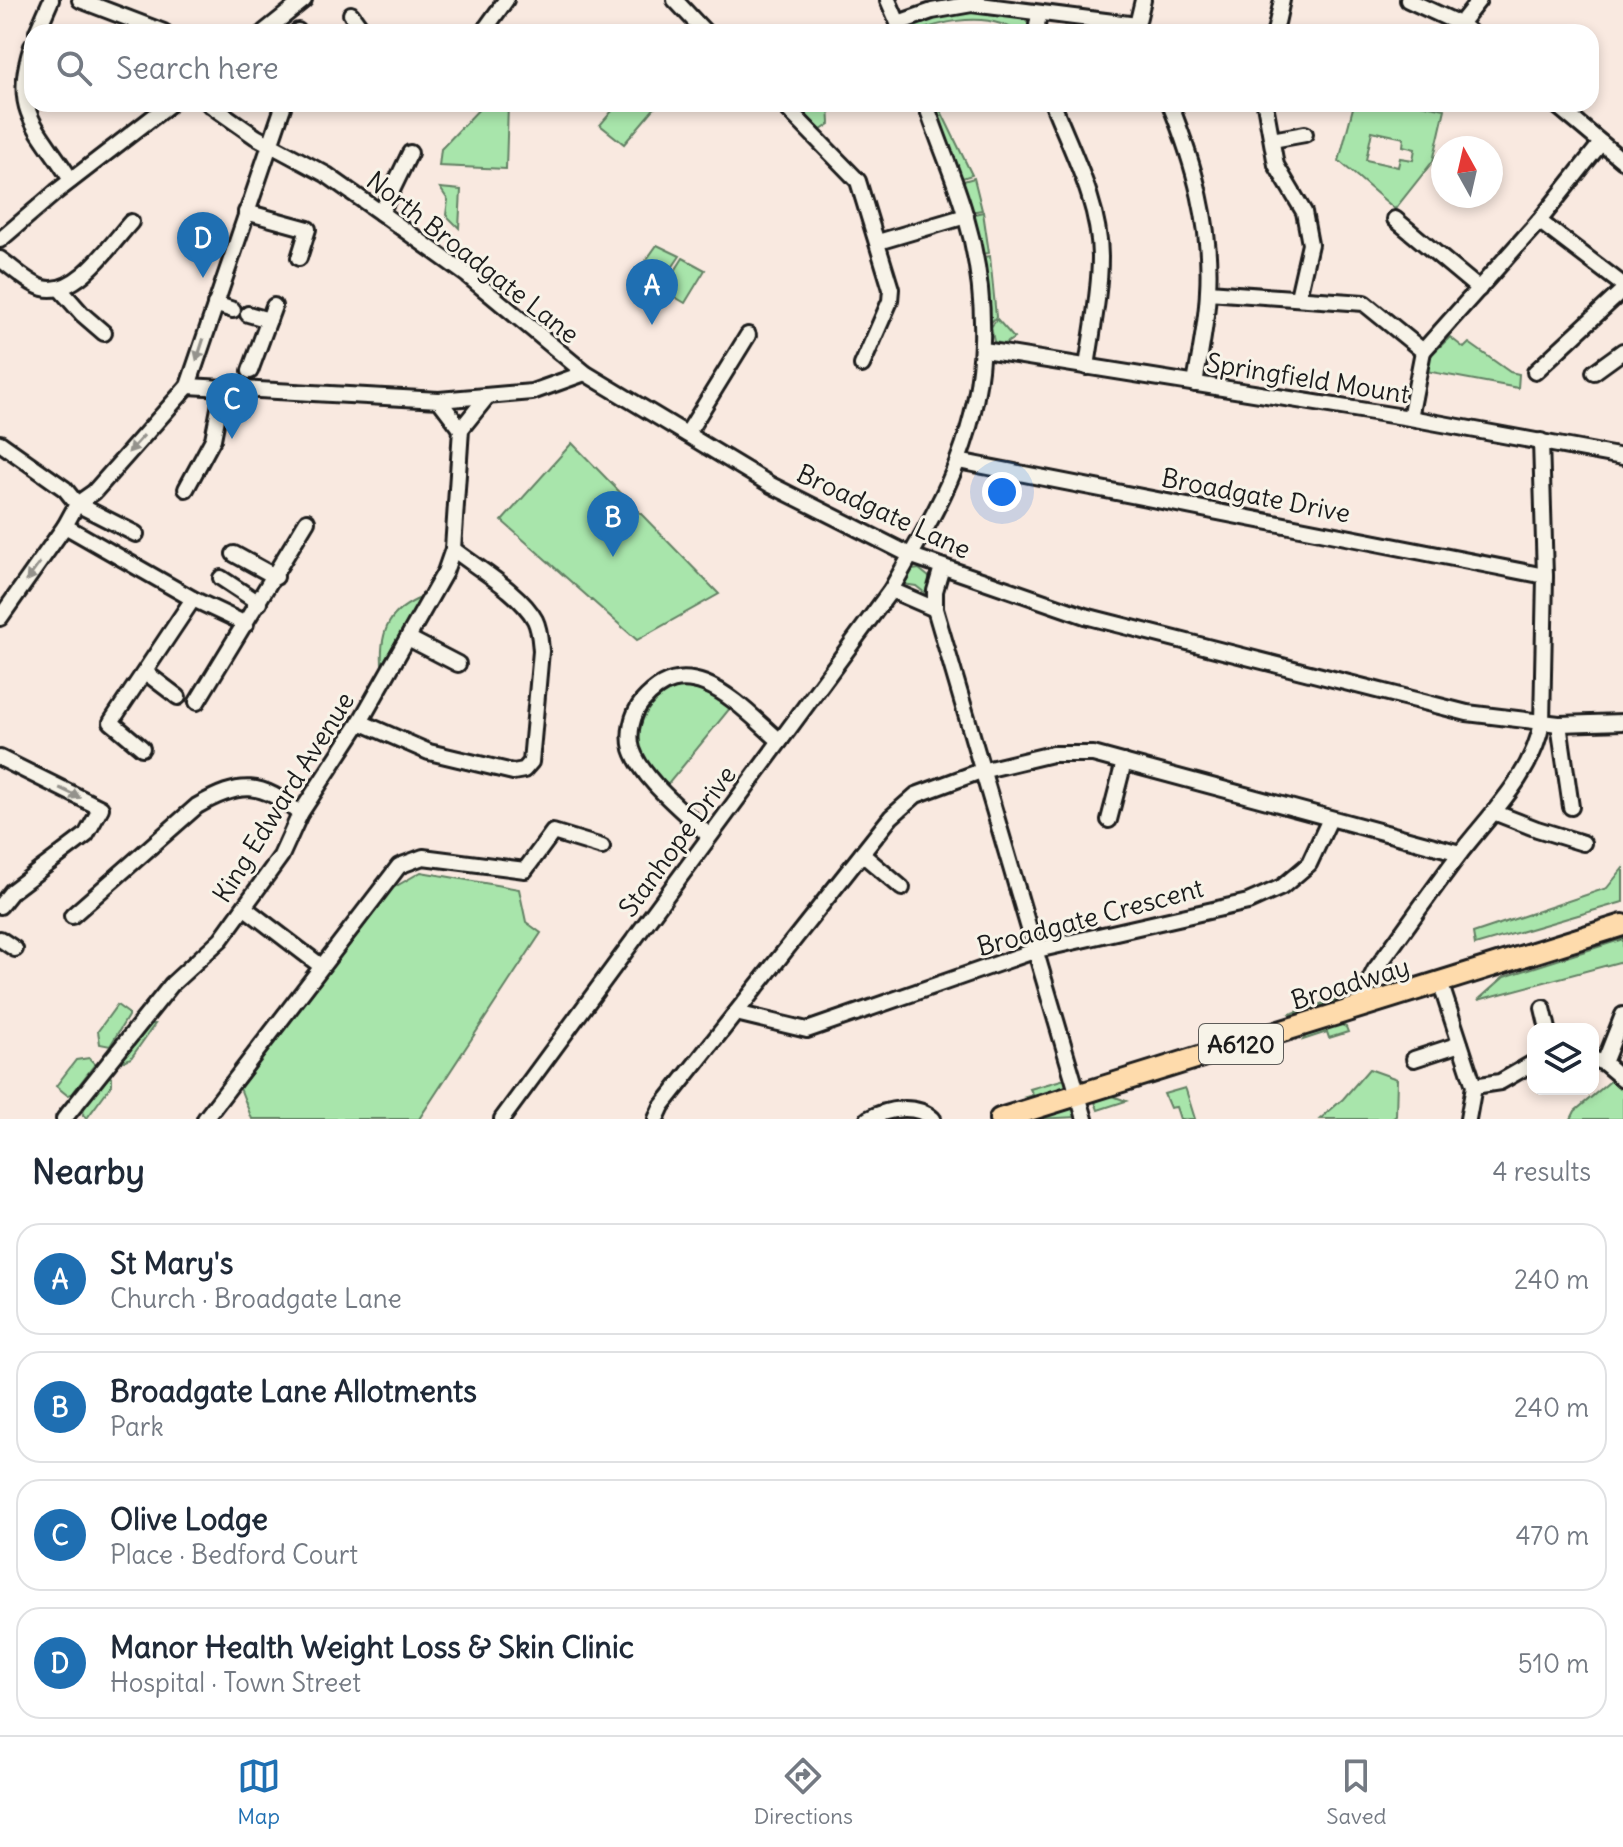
<!DOCTYPE html>
<html lang="en">
<head>
<meta charset="utf-8">
<style>
  body { margin:0; font-family:Delius,sans-serif; background:#f2f2f3; color:#1f2937 }
  .controls { position:absolute; right:24px; bottom:24px; display:grid; overflow:hidden; border-radius:16px; box-shadow:0 4px 12px #0003 }
  .controls button { width:72px; height:72px; display:grid; place-items:center; padding:0; border:0; border-bottom:2px solid #e0e1e3; background:#fff; color:#1f2937; font:40px sans-serif }
  .compass { position:absolute; left:1431px; top:136px; width:72px; height:72px; border-radius:50%; background:#fff; box-shadow:0 4px 12px #0003; rotate:352deg }
  .you { position:absolute; left:1002px; top:492px; width:28px; height:28px; margin:-20px; border:6px solid #fff; border-radius:50%; background:#1a73e8; box-shadow:0 0 0 12px #1a73e833 }
  .badge { display:grid; place-items:center; width:52px; height:52px; border-radius:50%; background:#1f6fb2; color:#fff; font-size:26px; font-weight:700 }
  .pin { position:absolute; translate:-50% -66px; filter:drop-shadow(0 2px 4px #0008) }
  .pin::after { content:''; position:absolute; top:42px; width:28px; height:24px; background:inherit; clip-path:polygon(0 0,100% 0,50% 100%) }
  .list { margin:0; padding:0; list-style:none }
  h2 { display:flex; justify-content:space-between; align-items:center; height:104px; margin:0; padding:0 32px; font-size:34px }
  h2 small { font-size:26px; font-weight:400; color:#747a83 }
  .list li { display:grid; grid-template-columns:52px 1fr auto; gap:24px; align-items:center; box-sizing:border-box; height:112px; margin:0 16px 16px; padding:0 16px; border:2px solid #e0e1e3; border-radius:24px }
  .list b { display:block; font-size:30px; white-space:nowrap }
  .list p { margin:0; font-size:26px; white-space:nowrap; color:#747a83 }
  .list em { font-size:26px; font-style:normal; color:#747a83 }
  .icon { flex:none; width:44px; height:44px; fill:none; stroke:currentColor; stroke-width:2; stroke-linecap:round; stroke-linejoin:round }
  .map { position:relative; flex:none; width:1623px; height:1119px; overflow:hidden }
  .search { position:absolute; background:#fff; box-shadow:0 4px 12px #0003; left:24px; right:24px; top:24px; height:88px; display:flex; align-items:center; gap:20px; box-sizing:border-box; padding:0 28px; border-radius:24px; color:#747a83; font-size:30px }
  .sheet { height:616px; background:#fff }
  nav { display:flex; justify-content:space-around; align-items:center; box-sizing:border-box; height:112px; border-top:2px solid #e0e1e3; background:#fff; font-size:22px; color:#747a83 }
  nav a { display:grid; justify-items:center; gap:4px }
  nav .on { color:#1f6fb2 }
  .map>svg:first-child { display:block }
</style>
</head>
<body>
<div class="map">
<svg width="1623" height="1119" viewBox="0 0 1623 1119">
  <rect width="100%" height="100%" fill="#f9e9e0"/>
  <filter id="ink" filterUnits="userSpaceOnUse"><feTurbulence type="fractalNoise" baseFrequency=".0125" numOctaves="2"/><feDisplacementMap in="SourceGraphic" scale="16" xChannelSelector="R" yChannelSelector="G"/><feConvolveMatrix kernelMatrix="1 2 1 2 8 2 1 2 1" color-interpolation-filters="sRGB"/></filter>
  <g filter="url(#ink)">
    <!-- green -->
    <g fill="#a8e5ab" stroke="#628064" stroke-width="2" fill-rule="evenodd">
      <path d="M966,10L1023,18L1028,23L1030,32C1012,32 1015,28 1001,24C973,14 941,23 914,32H912L910,27L947,13Z"/>
      <path d="M484,104H508L506,169L439,166L441,149Z"/>
      <path d="M618,104H658L624,144L600,125Z"/>
      <path d="M795,104H829L830,124L821,130Z"/>
      <path d="M1354,104H1420L1445,109L1433,161L1395,209L1339,161ZM1372,131L1404,138L1403,146L1415,149L1413,160L1400,158L1398,167L1366,160Z"/>
      <path d="M938,105L972,175L959,179L932,107Z"/>
      <path d="M974,178L982,210L970,212L960,182Z"/>
      <path d="M440,188L461,190L459,228L446,215L448,200Z"/>
      <path d="M983,212L989,253L981,254L970,215Z"/>
      <path d="M657,245L680,256L659,287L637,273Z"/>
      <path d="M990,256L996,317L989,325L982,257Z"/>
      <path d="M683,258L705,270L685,303L663,290Z"/>
      <path d="M997,319L1014,338L1005,344L994,342L991,327Z"/>
      <path d="M1450,337L1464,348L1469,343L1510,372L1519,374L1518,388L1426,371L1428,358Z"/>
      <path d="M572,443L719,594L637,640L502,521Z"/>
      <path d="M919,569L929,577V588L925,593L916,586L903,584L912,570Z"/>
      <path d="M423,597L382,664C380,629 390,610 423,597Z"/>
      <path d="M687,686L710,690L731,707L665,788C658,779 646,768 642,757C631,722 653,692 687,686Z"/>
      <path d="M1623,868V902L1475,945L1473,933L1607,888Z"/>
      <path d="M421,872L519,889L526,922L541,933L419,1119H252L240,1088L393,888Z"/>
      <path d="M1623,939V961L1478,1000L1504,977Z"/>
      <path d="M1347,991L1348,995L1334,1005L1298,1018L1290,1014L1336,999V994Z"/>
      <path d="M117,1005L128,1013V1016L110,1046L100,1044L98,1031Z"/>
      <path d="M1338,1023L1346,1027L1348,1032L1329,1038L1327,1032L1303,1040L1308,1032Z"/>
      <path d="M149,1024H155L131,1058L124,1061L120,1058Z"/>
      <path d="M89,1058L95,1064L72,1094L67,1095L56,1086L76,1060Z"/>
      <path d="M1369,1069L1397,1079L1396,1116L1392,1119H1320L1343,1099Z"/>
      <path d="M107,1076L112,1078V1084L87,1118L83,1115L84,1107Z"/>
      <path d="M1065,1079L1067,1087L1065,1090L1034,1099L1026,1097L1033,1095L1030,1089Z"/>
      <path d="M1613,1079L1623,1090V1119H1571L1575,1111Z"/>
      <path d="M1185,1088L1186,1090L1195,1119H1180L1176,1107L1170,1108L1164,1094Z"/>
      <path d="M1110,1095L1126,1101L1098,1110L1095,1102Z"/>
      <path d="M1069,1106L1074,1107L1077,1117L1037,1119L1040,1115Z"/>
    </g>
    <g fill="none" stroke-linecap="round" stroke-linejoin="round">
      <defs>
        <g id="minor">
          <path d="M80,0L164,32"/>
          <path d="M675,0L705,32"/>
          <path d="M888,0L902,32"/>
          <path d="M1408,0L1460,24L1470,32"/>
          <path d="M351,14L364,32"/>
          <path d="M898,23L932,11L972,4L1137,25"/>
          <path d="M1460,24L1479,0"/>
          <path d="M37,32L51,0"/>
          <path d="M264,32L304,0"/>
          <path d="M298,32V31"/>
          <path d="M483,32L506,0"/>
          <path d="M1036,32L1039,14"/>
          <path d="M1140,32L1137,25L1143,0"/>
          <path d="M1275,32L1282,0"/>
          <path d="M32,46C10,113 39,128 71,180"/>
          <path d="M209,104L256,137L327,175L381,213L467,275L585,373L771,485L912,556L1085,616L1467,713L1559,724L1623,722"/>
          <path d="M783,104L858,181L891,289L890,301L862,365"/>
          <path d="M1053,104C1072,152 1100,204 1100,257C1100,293 1092,331 1087,367"/>
          <path d="M1170,104C1194,164 1212,226 1208,291C1207,322 1200,353 1195,384"/>
          <path d="M1265,104L1276,165L1304,212L1310,244L1298,297"/>
          <path d="M1555,104L1623,161"/>
          <path d="M1272,140L1305,134"/>
          <path d="M246,212L308,229L299,258"/>
          <path d="M381,213L410,153"/>
          <path d="M1395,219L1479,289"/>
          <path d="M1539,221L1623,285"/>
          <path d="M0,240L56,192L170,104"/>
          <path d="M878,242L966,216"/>
          <path d="M0,259C13,268 28,283 43,288C76,297 111,244 131,222"/>
          <path d="M60,289L82,314L104,333"/>
          <path d="M1208,292L1364,303L1423,351L1410,418"/>
          <path d="M215,304L233,310"/>
          <path d="M248,314L269,320"/>
          <path d="M984,350L1410,418L1623,457"/>
          <path d="M1423,351L1539,221L1601,143"/>
          <path d="M250,371L274,306"/>
          <path d="M1535,372L1623,290"/>
          <path d="M1594,372L1623,351"/>
          <path d="M188,386L439,400L532,392L585,373"/>
          <path d="M439,400L461,429"/>
          <path d="M687,434L748,335"/>
          <path d="M0,443L65,489L77,504"/>
          <path d="M958,461L1545,576"/>
          <path d="M186,489L213,439L223,388"/>
          <path d="M77,504L136,534"/>
          <path d="M65,526L193,599L246,624"/>
          <path d="M234,554L276,577"/>
          <path d="M942,567L935,591V609L1085,1119"/>
          <path d="M221,578L259,603"/>
          <path d="M891,590L935,609"/>
          <path d="M0,618L65,526L77,504L94,492L188,386L284,104"/>
          <path d="M408,638L458,664"/>
          <path d="M145,672L178,697"/>
          <path d="M197,702L307,521"/>
          <path d="M360,722L429,752L513,772L524,770L531,762L541,651C540,641 540,630 535,620C521,593 477,568 453,549"/>
          <path d="M1559,724L1571,807"/>
          <path d="M142,748L111,722L193,599"/>
          <path d="M0,758L101,808L86,835L12,891L0,906"/>
          <path d="M1496,813L1537,829L1583,843"/>
          <path d="M1109,820L1124,762"/>
          <path d="M709,836C686,813 642,780 632,749C628,734 632,714 642,702C690,645 742,709 780,741"/>
          <path d="M862,854L902,888"/>
          <path d="M245,908L321,966"/>
          <path d="M72,916L197,806C240,781 262,781 300,814"/>
          <path d="M0,939L15,949"/>
          <path d="M1440,982L1474,1086L1468,1119"/>
          <path d="M1365,1005L1366,988L1375,970C1403,932 1430,893 1458,856C1490,814 1532,776 1542,723L1545,576L1541,441"/>
          <path d="M1543,1008L1548,1029"/>
          <path d="M736,1013L807,1030L1037,950L1248,902L1282,887L1309,864L1330,819"/>
          <path d="M1414,1059L1460,1044"/>
          <path d="M1593,1059L1604,1063L1623,1079"/>
          <path d="M1604,1063L1623,1015"/>
          <path d="M1474,1086L1500,1082L1533,1063"/>
          <path d="M64,1119L172,984L221,939L281,856L300,814L360,722L445,572L453,549L461,429L486,398"/>
          <path d="M205,1119L399,866L423,857L525,870L553,832L602,847"/>
          <path d="M502,1119L891,590C914,548 941,506 958,460C989,380 989,295 965,214C954,176 938,141 926,104"/>
          <path d="M656,1119L662,1106L891,817L916,795L981,771L1052,754H1093L1460,853"/>
          <path d="M868,1119C887,1109 915,1103 933,1119"/>
        </g>
        <path id="highway" d="M1000,1119L1623,925"/>
      </defs>
      <!-- minor casing -->
      <use href="#minor" stroke="#1c1c1c" stroke-width="20"/>
      <!-- highway casing -->
      <use href="#highway" stroke="#1c1c1c" stroke-width="26"/>
      <!-- minor -->
      <use href="#minor" stroke="#f7f3e8" stroke-width="14"/>
      <!-- highway -->
      <use href="#highway" stroke="#fedbac" stroke-width="20"/>
    </g>
    <!-- one-way arrows -->
    <defs><path id="oneway-solid" d="M-6-.8H1V-3.2L6.5 0L1 3.2V.8H-6Z" transform="scale(2)"/></defs>
    <g fill="#94928c">
      <use href="#oneway-solid" transform="translate(200 350) rotate(108)"/>
      <use href="#oneway-solid" transform="translate(136 444) rotate(132)"/>
      <use href="#oneway-solid" transform="translate(33 572) rotate(126)"/>
      <use href="#oneway-solid" transform="translate(70 793) rotate(26)"/>
    </g>
  </g>
  <g text-anchor="middle" dominant-baseline="central" stroke-width="6" stroke-linejoin="round" paint-order="stroke">
    <!-- shield labels -->
    <rect fill="#f7f3e8" stroke="#5e5c59" stroke-width="2" x="1199" y="1024" width="84" height="40" rx="6"/>
    <g font-size="24" font-weight="bold" fill="#1c1c1c">
      <text x="1241" y="1044">A6120</text>
    </g>
    <!-- street labels -->
    <g font-size="26" fill="#1c1c1c" stroke="#f7f3e8">
      <text transform="translate(473 257) rotate(38)">North Broadgate Lane</text>
      <text transform="translate(1308 378) rotate(9)">Springfield Mount</text>
      <text transform="translate(1256 495) rotate(11)">Broadgate Drive</text>
      <text transform="translate(884 511) rotate(25)">Broadgate Lane</text>
      <text transform="translate(283 797) rotate(-58)">King Edward Avenue</text>
      <text transform="translate(677 841) rotate(-54)">Stanhope Drive</text>
      <text transform="translate(1090 917) rotate(-15)">Broadgate Crescent</text>
      <text transform="translate(1350 983) rotate(-17)">Broadway</text>
    </g>
  </g>
</svg>
<div class="controls">
<button><svg class="icon" aria-label="layers" viewBox="0 0 24 24"><path d="M12 4l9 5-9 5-9-5zM3 14l9 5 9-5"/></svg></button>
</div>
<svg class="compass" viewBox="-18 -18 36 36"><path d="M0-13l5 13h-10z" fill="#e53935"/><path d="M0 13l5-13h-10z" fill="#747a83"/></svg>
<div class="you"></div>
<div class="pin badge" style="left:652px;top:325px">A</div>
<div class="pin badge" style="left:613px;top:557px">B</div>
<div class="pin badge" style="left:232px;top:439px">C</div>
<div class="pin badge" style="left:203px;top:278px">D</div>
<div class="search"><svg class="icon" aria-label="search" viewBox="0 0 24 24"><circle cx="10" cy="10" r="6"/><path d="M15 15l6 6"/></svg>Search here</div>
</div>
<section class="sheet">
<h2>Nearby<small>4 results</small></h2>
<ul class="list">
<li><span class="badge">A</span><div><b>St Mary's</b><p>Church · Broadgate Lane</p></div><em>240 m</em></li>
<li><span class="badge">B</span><div><b>Broadgate Lane Allotments</b><p>Park</p></div><em>240 m</em></li>
<li><span class="badge">C</span><div><b>Olive Lodge</b><p>Place · Bedford Court</p></div><em>470 m</em></li>
<li><span class="badge">D</span><div><b>Manor Health Weight Loss &amp; Skin Clinic</b><p>Hospital · Town Street</p></div><em>510 m</em></li>
</ul>
</section>
<nav>
<a class="on"><svg class="icon" aria-label="map" viewBox="0 0 24 24"><path d="M3 6l6-2 6 2 6-2v14l-6 2-6-2-6 2zM9 4v14M15 6v14"/></svg>Map</a>
<a><svg class="icon" aria-label="directions" viewBox="0 0 24 24"><path d="M12 3l9 9-9 9-9-9zM9 14v-3h6M13 9l2 2-2 2"/></svg>Directions</a>
<a><svg class="icon" aria-label="saved" viewBox="0 0 24 24"><path d="M7 4h10v16l-5-4-5 4z"/></svg>Saved</a>
</nav>
</body>
</html>
